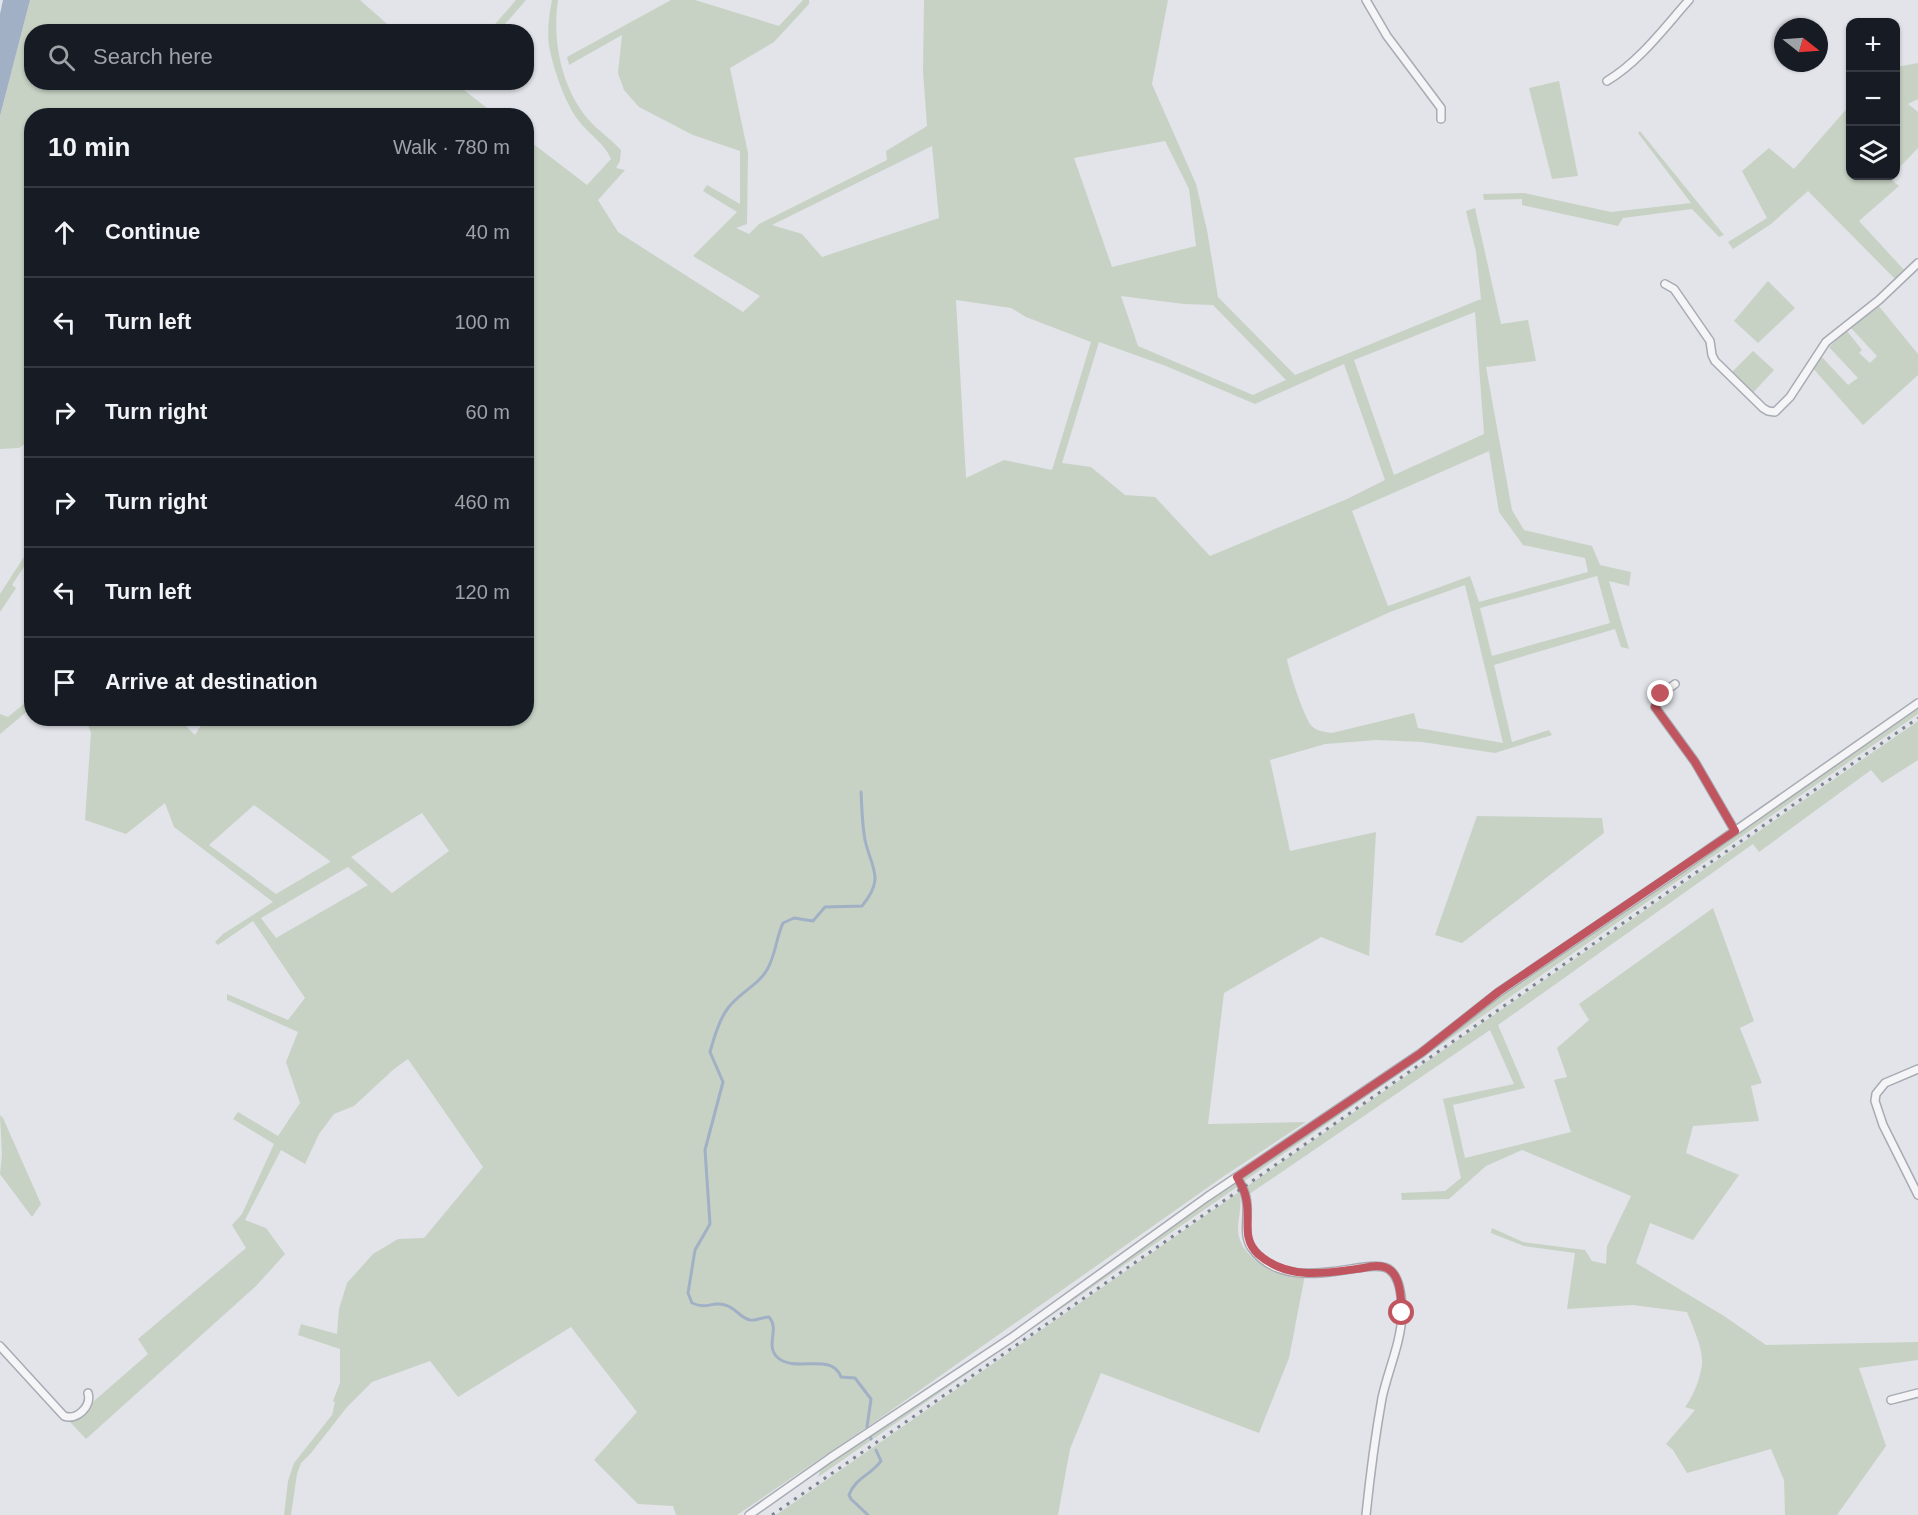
<!DOCTYPE html>
<html lang="en">
<head>
<meta charset="utf-8">
<style>
  body { margin:0; font-family:Helvetica,sans-serif; background:#242831; color:#f1f3f6 }
  .controls { position:absolute; right:18px; top:18px; display:grid; overflow:hidden; border-radius:12px; box-shadow:0 2px 4px #0004 }
  .controls button { width:54px; height:54px; display:grid; place-items:center; padding:0; border:0; border-bottom:2px solid #363941; background:#171b24; color:#f1f3f6; font:30px sans-serif }
  .compass { position:absolute; left:1774px; top:18px; width:54px; height:54px; border-radius:50%; background:#171b24; box-shadow:0 2px 4px #0004; rotate:107deg }
  .stop { position:absolute; width:18px; height:18px; margin:-14px; border:4px solid #c0555f; border-radius:50%; background:#fff }
  .stop.end { background:#c0555f; border-color:#fff; box-shadow:0 2px 6px #0008 }
  .list { margin:0; padding:0; list-style:none }
  h2 { display:flex; justify-content:space-between; align-items:center; height:78px; margin:0; padding:0 24px; font-size:26px }
  h2 small { font-size:20px; font-weight:400; color:#9ea1a6 }
  .list li { display:grid; grid-template-columns:39px 1fr auto; gap:18px; align-items:center; box-sizing:border-box; height:90px; padding:0 24px; border-top:2px solid #363941 }
  .list b { display:block; font-size:22px; white-space:nowrap }
  .list em { font-size:20px; font-style:normal; color:#9ea1a6 }
  .icon { flex:none; width:33px; height:33px; fill:none; stroke:currentColor; stroke-width:2; stroke-linecap:round; stroke-linejoin:round }
  .map { position:relative; flex:none; width:1918px; height:1515px; overflow:hidden }
  .search { position:absolute; background:#171b24; box-shadow:0 2px 4px #0004; left:24px; top:24px; width:510px; height:66px; display:flex; align-items:center; gap:15px; box-sizing:border-box; padding:0 21px; border-radius:24px; color:#9ea1a6; font-size:22px }
  .panel { position:absolute; background:#171b24; box-shadow:0 2px 4px #0004; left:24px; top:108px; width:510px; height:618px; border-radius:24px }
  .map>svg:first-child { display:block }
</style>
</head>
<body>
<div class="map">
<svg width="1918" height="1515" viewBox="0 0 1918 1515">
  <rect width="100%" height="100%" fill="#e2e4e9"/>
  <!-- green -->
  <g fill="#c7d2c4" fill-rule="evenodd">
    <path d="M30,0H360L395,31L32,32V82L455,83L496,115L32,116L31,440L19,448L0,449V116Z"/>
    <path d="M516,0H526L499,31H489Z"/>
    <path d="M552,0H558C552,40 561,86 587,118C597,130 610,138 621,150L620,161L616,168L625,170L598,200L618,232L743,312L760,296L693,256L737,212L703,191L707,185L740,204V151L693,135L639,107L624,90L618,73L622,35L569,65L567,57L671,0H695L779,26L803,0H809V4L774,42L730,68L748,153L747,224L736,228L749,234L759,224L887,160L886,151L927,126L923,72L924,0H1168L1152,84L1196,184L1207,230L1218,297L1295,375L1481,299L1476,252L1466,211L1475,208L1501,324L1528,320L1536,361L1486,367L1512,510L1524,530L1592,546L1600,565L1631,572L1629,586L1609,581L1629,649L1621,647L1615,629L1494,665L1512,742L1549,730L1552,735L1495,753L1422,742L1377,740L1325,744L1270,760L1290,851L1376,832L1369,956L1321,937L1224,993L1208,1124L1306,1122L1224,1176L886,1414L737,1515H676L673,1506L638,1504L594,1460L637,1412L571,1327L458,1397L430,1361L372,1382L347,1407L311,1453L301,1463L297,1474L291,1515H284L288,1481L294,1463L332,1415L335,1402L333,1401L340,1383V1349L298,1335L301,1324L337,1334L339,1309L347,1283L373,1254L398,1239L424,1238L483,1167L408,1059L394,1069L354,1106L334,1114L319,1134L305,1164L281,1150L245,1220L266,1228L285,1254L256,1286L86,1439L70,1422L148,1354L138,1339L246,1248L232,1225L242,1214L274,1144L233,1119L238,1112L278,1136L300,1103L286,1062L298,1032L227,1000V994L288,1020L305,998L253,921L218,945L215,942L223,934L273,902L174,827L165,803L126,834L85,820L91,733L86,719H179L195,735L205,719L526,718L527,139L587,185L611,159C604,142 588,134 578,120C565,103 553,68 549,46C547,32 549,14 552,0ZM1165,141L1189,189L1196,246L1112,267L1074,158ZM932,146L939,218L822,257L802,234L772,225ZM1121,296L1184,304L1213,305L1286,380L1253,395L1138,346ZM956,300L1011,308L1026,317L1091,342L1052,470L1004,460L966,478ZM1475,312L1484,434L1394,475L1354,360ZM1099,342L1166,366L1255,404L1344,364L1385,480L1347,499L1210,556L1155,497L1125,495L1091,467L1062,463ZM1489,451L1499,512L1523,545L1585,558L1588,572L1479,602L1470,576L1388,606L1352,511ZM1597,576L1610,623L1492,656L1480,608ZM1465,585L1503,743L1418,728L1414,713L1332,733C1324,732 1315,731 1310,724C1303,713 1289,672 1287,659L1390,612ZM254,805L330,861V862L276,894L209,845ZM422,813L449,851L392,893L351,857ZM348,867L368,885L276,938L261,918Z"/>
    <path d="M1918,63V99L1908,104L1918,112V148L1896,171V67Z"/>
    <path d="M1559,81L1578,176L1552,179L1529,88Z"/>
    <path d="M1850,105V176H1891L1889,178L1899,186L1859,221L1906,272L1897,281L1808,191L1771,224L1733,249L1728,242L1767,218L1742,171L1769,148L1794,169Z"/>
    <path d="M1640,131L1724,235L1719,237L1692,209L1623,218L1618,226L1522,205V199L1484,200L1483,194L1524,193L1611,212L1691,203L1638,133Z"/>
    <path d="M1768,281L1795,308L1758,343L1734,321Z"/>
    <path d="M1877,304L1918,354V375L1863,425L1811,366L1819,354L1848,385L1858,378L1829,347L1847,331L1862,350L1859,353L1870,363L1877,356L1851,328Z"/>
    <path d="M1753,351L1774,370L1749,397L1727,377Z"/>
    <path d="M31,546V556L12,585L16,588L0,612V594Z"/>
    <path d="M31,698V708L0,734V714L8,717Z"/>
    <path d="M1918,708V714L1240,1184L1241,1174Z"/>
    <path d="M1918,721V760L1882,783L1871,770L1759,852L1753,844L1498,1025L1525,1088L1453,1105L1465,1158L1571,1132L1554,1080L1567,1077L1557,1048L1589,1020L1579,1004L1713,908L1754,1021L1740,1028L1762,1083L1751,1086L1759,1121L1693,1126L1686,1153L1739,1175L1693,1240L1650,1223L1636,1263L1724,1316L1766,1345L1918,1342V1360L1859,1368L1886,1446L1837,1515H1785L1784,1480L1771,1449L1687,1473L1673,1450L1666,1444L1695,1410L1685,1407C1693,1397 1702,1375 1702,1362C1703,1348 1692,1325 1687,1312L1633,1305L1567,1309L1575,1253L1524,1246L1491,1233L1492,1228L1523,1242L1585,1250L1592,1261L1606,1264L1607,1246L1631,1196L1522,1150L1486,1166L1449,1199L1402,1200L1401,1193L1445,1191L1461,1178L1443,1099L1514,1084L1490,1030L1245,1197L1243,1189Z"/>
    <path d="M1477,816L1602,818L1604,833L1462,943L1435,935Z"/>
    <path d="M0,1115L3,1118L41,1204L32,1217L0,1174L2,1155Z"/>
    <path d="M1233,1182L1237,1187L818,1477L822,1465Z"/>
    <path d="M1239,1192C1243,1204 1238,1217 1238,1229C1238,1251 1262,1268 1281,1273C1289,1275 1297,1275 1305,1275L1289,1358L1259,1433L1101,1373L1070,1449L1058,1515H776Z"/>
  </g>
  <!-- water -->
  <path fill="#a1b0c5" d="M3,0H30L0,116V14Z"/>
  <g fill="none" stroke-linecap="round" stroke-linejoin="round">
    <!-- stream -->
    <g stroke="#a1b0c5" stroke-width="3">
      <path d="M861,792C862,808 862,824 865,840C872,870 885,878 862,906L825,907L813,921L794,918L783,923C776,938 776,953 768,968C760,984 739,993 728,1008C719,1020 714,1038 710,1052L723,1082L705,1150L710,1224L695,1250L688,1293L692,1303C708,1310 711,1301 725,1305C735,1307 740,1318 750,1320C756,1321 763,1317 769,1317C780,1329 765,1345 777,1357C795,1374 831,1351 841,1377L855,1378L871,1399L867,1427L871,1439"/>
      <path d="M868,1515L851,1499L849,1495C855,1478 871,1475 881,1461L876,1450"/>
    </g>
    <defs>
      <g id="street">
        <path d="M1366,0L1387,36L1441,108V119"/>
        <path d="M1607,81C1640,61 1664,28 1689,0"/>
        <path d="M1665,284L1674,289L1710,341L1712,355L1715,361L1763,408L1768,411L1775,412L1790,397L1826,342L1879,300L1918,263"/>
        <path d="M1675,684L1661,694L1655,707L1695,762L1735,831"/>
        <path d="M1918,1069L1885,1083L1876,1094L1875,1101L1883,1125L1918,1195"/>
        <path d="M1237,1177C1241,1184 1245,1191 1246,1198C1250,1213 1242,1233 1251,1247C1289,1301 1373,1252 1391,1271C1401,1280 1402,1301 1402,1314C1401,1343 1388,1370 1382,1398C1375,1437 1370,1476 1366,1515"/>
        <path d="M0,1346L64,1416C77,1421 92,1406 88,1393"/>
        <path d="M1891,1400L1918,1393"/>
        <path d="M749,1515L830,1458L1011,1338L1207,1197L1421,1053L1499,992L1679,870L1918,703"/>
      </g>
    </defs>
    <!-- street casing -->
    <use href="#street" stroke="#a8abb3" stroke-width="10"/>
    <!-- street -->
    <use href="#street" stroke="#f5f5f8" stroke-width="7"/>
    <!-- rail -->
    <path stroke="#7d8491" stroke-width="3" stroke-dasharray="3 6" stroke-linecap="butt" d="M772,1515L1918,718"/>
  </g>
  <g fill="none" stroke-linecap="round" stroke-linejoin="round">
    <!-- route -->
    <path stroke="#c0555f" stroke-width="8" d="M1402,1313C1401,1300 1401,1278 1390,1270C1382,1264 1372,1266 1363,1268C1327,1273 1288,1281 1258,1254C1241,1238 1251,1219 1246,1198C1245,1191 1241,1184 1237,1177L1421,1053L1498,992L1735,831L1695,762L1655,707L1661,694"/>
  </g>
</svg>
<div class="controls">
<button>+</button>
<button>−</button>
<button><svg class="icon" aria-label="layers" viewBox="0 0 24 24"><path d="M12 4l9 5-9 5-9-5zM3 14l9 5 9-5"/></svg></button>
</div>
<svg class="compass" viewBox="-18 -18 36 36"><path d="M0-13l5 13h-10z" fill="#e53935"/><path d="M0 13l5-13h-10z" fill="#9ea1a6"/></svg>
<div class="stop" style="left:1402px;top:1313px"></div>
<div class="stop end" style="left:1661px;top:694px"></div>
<div class="search"><svg class="icon" aria-label="search" viewBox="0 0 24 24"><circle cx="10" cy="10" r="6"/><path d="M15 15l6 6"/></svg>Search here</div>
<section class="panel">
<h2>10 min<small>Walk · 780 m</small></h2>
<ul class="list">
<li><svg class="icon" aria-label="ahead" viewBox="0 0 24 24"><path d="M12 20V5M6 11l6-6 6 6"/></svg><div><b>Continue</b></div><em>40 m</em></li>
<li><svg class="icon" aria-label="left" viewBox="0 0 24 24"><path d="M17 20v-9H6M10 6l-5 5 5 5"/></svg><div><b>Turn left</b></div><em>100 m</em></li>
<li><svg class="icon" aria-label="right" viewBox="0 0 24 24"><path d="M7 20v-9h11M14 6l5 5-5 5"/></svg><div><b>Turn right</b></div><em>60 m</em></li>
<li><svg class="icon" aria-label="right" viewBox="0 0 24 24"><path d="M7 20v-9h11M14 6l5 5-5 5"/></svg><div><b>Turn right</b></div><em>460 m</em></li>
<li><svg class="icon" aria-label="left" viewBox="0 0 24 24"><path d="M17 20v-9H6M10 6l-5 5 5 5"/></svg><div><b>Turn left</b></div><em>120 m</em></li>
<li><svg class="icon" aria-label="arrive" viewBox="0 0 24 24"><path d="M6 21V4h12l-3 4 3 4H6"/></svg><div><b>Arrive at destination</b></div></li>
</ul>
</section>
</div>
</body>
</html>
